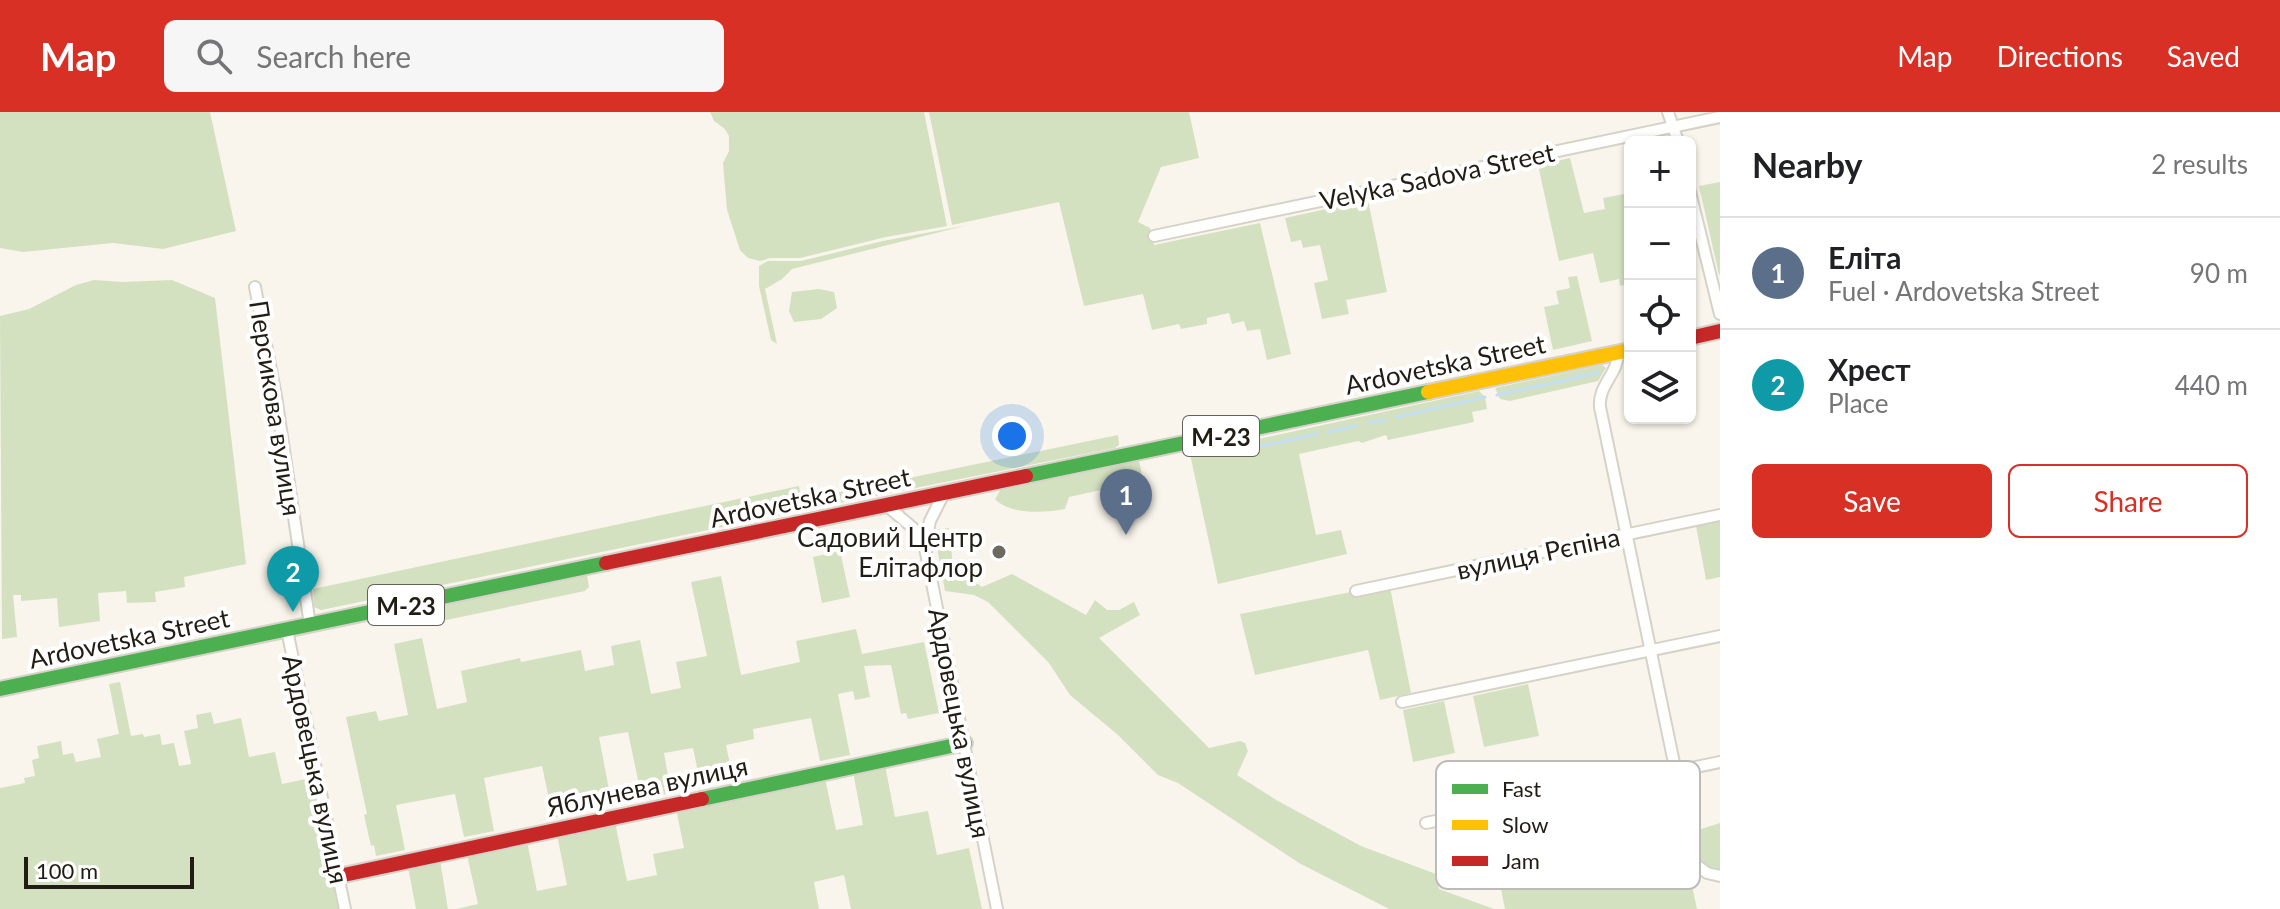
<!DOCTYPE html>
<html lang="en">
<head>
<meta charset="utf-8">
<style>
  body { margin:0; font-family:Lato,sans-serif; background:#f6f6f6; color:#202124 }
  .controls { position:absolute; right:24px; top:24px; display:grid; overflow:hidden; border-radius:12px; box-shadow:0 2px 6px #0004 }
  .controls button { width:72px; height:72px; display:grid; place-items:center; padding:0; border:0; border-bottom:2px solid #e0e0e0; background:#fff; color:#202124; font:40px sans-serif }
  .scale { position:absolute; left:24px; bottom:20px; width:170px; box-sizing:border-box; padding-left:8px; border:4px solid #221d14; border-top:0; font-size:22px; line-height:28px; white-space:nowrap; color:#221d14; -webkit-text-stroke:6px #fff; paint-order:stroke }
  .you { position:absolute; left:1012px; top:324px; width:28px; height:28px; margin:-20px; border:6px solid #fff; border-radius:50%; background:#1a73e8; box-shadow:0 0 0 12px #1a73e833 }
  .badge { display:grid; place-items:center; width:52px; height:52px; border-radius:50%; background:#d93025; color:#fff; font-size:26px; font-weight:700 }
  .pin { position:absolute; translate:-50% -66px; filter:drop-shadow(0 2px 4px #0008) }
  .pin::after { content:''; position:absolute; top:42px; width:28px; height:24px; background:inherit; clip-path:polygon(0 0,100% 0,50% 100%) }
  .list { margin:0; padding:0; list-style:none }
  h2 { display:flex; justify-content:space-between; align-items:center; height:104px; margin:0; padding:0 32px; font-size:34px }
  h2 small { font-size:26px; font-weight:400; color:#757577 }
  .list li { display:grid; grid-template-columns:52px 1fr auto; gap:24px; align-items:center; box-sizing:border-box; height:112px; padding:0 32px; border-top:2px solid #e0e0e0 }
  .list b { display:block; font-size:30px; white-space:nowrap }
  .list p { margin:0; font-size:26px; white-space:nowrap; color:#757577 }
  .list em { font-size:26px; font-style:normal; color:#757577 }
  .actions { display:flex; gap:16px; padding:24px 32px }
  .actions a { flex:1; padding:18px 0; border:2px solid #d93025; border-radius:12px; text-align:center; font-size:28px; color:#d93025 }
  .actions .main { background:#d93025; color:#fff }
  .icon { flex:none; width:44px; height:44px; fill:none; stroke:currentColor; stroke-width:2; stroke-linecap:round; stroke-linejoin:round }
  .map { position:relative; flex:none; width:1720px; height:797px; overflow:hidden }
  header { display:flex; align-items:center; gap:48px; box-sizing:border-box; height:112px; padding:0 40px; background:#d93025; color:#fff }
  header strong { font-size:38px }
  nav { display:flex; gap:44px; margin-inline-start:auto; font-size:28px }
  .search { width:560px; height:72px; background:#f6f6f6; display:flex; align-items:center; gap:20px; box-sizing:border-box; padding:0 28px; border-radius:12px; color:#757577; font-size:30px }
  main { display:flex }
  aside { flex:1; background:#fff }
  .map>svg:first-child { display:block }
</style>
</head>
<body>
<header>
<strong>Map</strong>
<div class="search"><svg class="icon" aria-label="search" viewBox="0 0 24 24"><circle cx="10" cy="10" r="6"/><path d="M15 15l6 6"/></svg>Search here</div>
<nav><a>Map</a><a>Directions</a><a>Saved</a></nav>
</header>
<main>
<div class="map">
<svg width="1720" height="797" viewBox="0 0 1720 797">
  <rect width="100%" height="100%" fill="#f9f5ec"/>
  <!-- green -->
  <g fill="#d4e1c0">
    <path d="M0,0H210L236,119L163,137L113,131L23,140L0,136Z"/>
    <path d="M710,0H924L947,114L886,125L800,146H770L760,149L748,146L740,138L727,98L723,51L729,39V24L725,17L714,9Z"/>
    <path d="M929,0H1189L1199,46L1161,55L1138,110L1150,116L1154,133L1260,111L1291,242L1267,248L1260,217L1247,219L1244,209L1232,212L1229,201L1207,206V212L1181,217L1179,212L1152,218L1143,182L1084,194L1059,90L952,113Z"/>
    <path d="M1570,46L1584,101L1605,97L1603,86L1630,81V171L1620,174L1619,167L1600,171L1593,141L1559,149L1538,53Z"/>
    <path d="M1720,70V162L1719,163L1699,74Z"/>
    <path d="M1368,88L1387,180L1346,188L1349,202L1322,207L1314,171L1328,168L1320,133L1303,136L1301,128L1291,130L1285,106Z"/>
    <path d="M968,113L792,157L782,167L765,177L777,232L771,228L759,174V154L768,149H801L883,129Z"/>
    <path d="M1577,164L1592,229L1553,238L1544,195L1559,192L1556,179L1570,176L1568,165Z"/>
    <path d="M94,168L122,170L172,168L215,186L246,452L184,465L185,475L155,480L156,490L127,491L126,479L98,481L100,509L59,515L57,486L21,489V483H13L17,525L2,527L0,204L29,197L76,173Z"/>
    <path d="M819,177L834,180L837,196L821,207L794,210L789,199L792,180Z"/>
    <path d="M1602,253L1606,256L1598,269L1510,289L1500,287L1495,276Z"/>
    <path d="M1479,279L1485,285L1487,297L1472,300L1474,310L1388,328L1386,323L1362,331L1358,329L1299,342L1316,423L1341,418L1347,442L1218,472L1190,342Z"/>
    <path d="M1118,323L1119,333L1115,336L815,396L812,386Z"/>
    <path d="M1139,349C1142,363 1147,376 1131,383L1119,374L1069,385L1065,397C1045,401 1010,403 995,387L1001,377Z"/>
    <path d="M799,374L802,392L800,399L321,498L314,495L313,477Z"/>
    <path d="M1720,409V465L1706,468L1696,414Z"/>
    <path d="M949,416L953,454L982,475L1012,462L1086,503L1095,488L1107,498H1119L1134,490L1140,503L1099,526L1209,636L1240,629L1245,631L1248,639L1237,663L1278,689L1361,734L1436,762L1439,777L1494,797H1389L1299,751L1178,671L1158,663L1118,623L1070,583L1049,551L988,490L974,483L945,479L934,418Z"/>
    <path d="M840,439L850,485L822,491L813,445Z"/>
    <path d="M587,463L589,475L585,479L432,511L429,496Z"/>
    <path d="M721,464L741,563L800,550L796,529L856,517L862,542L924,530L939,601L908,607L906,601L901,602L891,553L864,554L870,585L855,588L853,579L838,582L850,643L820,649L811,606L753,617L754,627L726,633L733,667L701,674L693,636L664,641L671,681L642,687L628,620L599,625L612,693L553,706L542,654L484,666L494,719L464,725L455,682L396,693L405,738L376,744L374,733L371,734L364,703L367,702L346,605L376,599L379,609L408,603L394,532L422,526L437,597L467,590L461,559L520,546L521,550L581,538L585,559L614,553L611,534L640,528L651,582L681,576L676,550L707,544L691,470Z"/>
    <path d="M1390,475L1411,581L1380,588L1368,538L1255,563L1240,502L1356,479Z"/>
    <path d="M120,570L131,624L143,622L144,625L160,622L162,633L174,631L179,654L191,652L184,619L198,616L196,603L211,600L214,612L241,606L249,645L275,640L282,672L311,666L340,797H0V676L25,671L24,666L35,664L32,648L39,646L37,634L61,629L63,643L73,641L76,650L101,645L97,627L119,622L109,572Z"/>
    <path d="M1528,572L1539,624L1484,635L1473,584Z"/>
    <path d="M1444,589L1455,641L1413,650L1403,598Z"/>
    <path d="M885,653L895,705L928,699L937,743L969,736L982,797H851L844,763L814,770L819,797H456L478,792L467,743L527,729L537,779L567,773L557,723L615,710L627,769L657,763L653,742L684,736L676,697L825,666L836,718L863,713L853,660Z"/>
    <path d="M1687,667L1698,718L1720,711V758L1711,757L1699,748L1682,668Z"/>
    <path d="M1680,717L1697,797H1505L1499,767L1550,757L1548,744Z"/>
    <path d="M440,748L448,797H416L408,755Z"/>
  </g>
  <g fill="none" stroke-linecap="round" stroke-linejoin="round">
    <!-- stream -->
    <g stroke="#c2dff4" stroke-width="3">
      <path d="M1497,283L1598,261"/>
      <path d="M1397,305L1485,285"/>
      <path d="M1368,311L1384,308"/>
      <path d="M1328,320L1356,314"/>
      <path d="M1220,343L1317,322"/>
    </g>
    <defs>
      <g id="street">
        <path d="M1668,0L1678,30"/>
        <path d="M1690,80L1720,202"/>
        <path d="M1154,124L1720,5"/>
        <path d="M255,175L276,284L310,513"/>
        <path d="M1618,241C1618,262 1598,273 1600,295L1695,752L1707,761L1720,764"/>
        <path d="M886,393L913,416L925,436L997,797"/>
        <path d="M925,434L930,409L944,381"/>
        <path d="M1356,479L1720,403"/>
        <path d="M287,518L345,797"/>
        <path d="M1402,590L1720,524"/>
        <path d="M1426,711L1720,650"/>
      </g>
      <g id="fast">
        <path d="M1026,364L1428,280"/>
        <path d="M0,577L606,451"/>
        <path d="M702,687L965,631"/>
      </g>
      <path id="slow" d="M1428,280L1630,238"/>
      <g id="jam">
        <path d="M1690,226L1720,219"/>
        <path d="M606,451L1026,364"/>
        <path d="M339,764L702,687"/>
      </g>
    </defs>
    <!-- street casing -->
    <use href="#street" stroke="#d6d2c9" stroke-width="14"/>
    <!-- fast casing -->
    <use href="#fast" stroke="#d6d2c9" stroke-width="18"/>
    <!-- slow casing -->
    <use href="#slow" stroke="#d6d2c9" stroke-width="18"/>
    <!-- jam casing -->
    <use href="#jam" stroke="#d6d2c9" stroke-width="18"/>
    <!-- street -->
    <use href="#street" stroke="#fefefc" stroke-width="10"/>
    <!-- fast -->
    <use href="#fast" stroke="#4caf50" stroke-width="14"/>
    <!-- slow -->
    <use href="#slow" stroke="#ffc107" stroke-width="14"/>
    <!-- jam -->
    <use href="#jam" stroke="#c62828" stroke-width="14"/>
  </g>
  <!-- markers -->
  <circle fill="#6d6960" stroke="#fff" stroke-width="3" cx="999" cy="440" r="8"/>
  <g text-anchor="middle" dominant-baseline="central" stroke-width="8" stroke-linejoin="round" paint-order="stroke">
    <!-- shield labels -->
    <g fill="#fff" stroke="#64615a" stroke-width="2">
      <rect x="1183" y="304" width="76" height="40" rx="6"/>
      <rect x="368" y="473" width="76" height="40" rx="6"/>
    </g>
    <g font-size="24" font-weight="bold" fill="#221d14">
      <text x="1221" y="324">М-23</text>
      <text x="406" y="493">М-23</text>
    </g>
    <!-- street labels -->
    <g font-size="26" fill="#221d14" stroke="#fff">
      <text transform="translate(1437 64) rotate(-12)">Velyka Sadova Street</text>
      <text transform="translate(1445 252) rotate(-12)">Ardovetska Street</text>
      <text transform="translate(276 296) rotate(81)">Персикова вулиця</text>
      <text transform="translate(810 385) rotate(-12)">Ardovetska Street</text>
      <text transform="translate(1538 441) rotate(-12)">вулиця Рєпіна</text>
      <text transform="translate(129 526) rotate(-12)">Ardovetska Street</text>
      <text transform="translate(960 611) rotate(79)">Ардовецька вулиця</text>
      <text transform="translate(316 657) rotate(78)">Ардовецька вулиця</text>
      <text transform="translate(647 674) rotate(-12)">Яблунева вулиця</text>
    </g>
    <!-- poi labels -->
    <g font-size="26" fill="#221d14" stroke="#fff" text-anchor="end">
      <text x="983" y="425">Садовий Центр<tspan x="983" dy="30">Елітафлор</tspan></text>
    </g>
  </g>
  <!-- legend -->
  <rect x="1436" y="649" width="264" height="128" rx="12" fill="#fff" stroke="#bdbbb8" stroke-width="2"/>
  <rect x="1452" y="672" width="36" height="10" fill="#4caf50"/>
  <rect x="1452" y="708" width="36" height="10" fill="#ffc107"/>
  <rect x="1452" y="744" width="36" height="10" fill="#c62828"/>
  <g font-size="22" fill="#221d14">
    <text x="1502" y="685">Fast</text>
    <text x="1502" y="721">Slow</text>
    <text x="1502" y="757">Jam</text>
  </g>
</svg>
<div class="controls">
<button>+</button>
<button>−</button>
<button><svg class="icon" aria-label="locate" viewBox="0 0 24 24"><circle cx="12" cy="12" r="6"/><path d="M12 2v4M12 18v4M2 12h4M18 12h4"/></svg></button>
<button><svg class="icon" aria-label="layers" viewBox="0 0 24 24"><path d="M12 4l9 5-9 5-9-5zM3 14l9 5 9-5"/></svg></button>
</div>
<div class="scale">100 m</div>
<div class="you"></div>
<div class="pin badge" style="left:1126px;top:423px;background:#5c6f8a">1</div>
<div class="pin badge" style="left:293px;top:500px;background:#0f9aa8">2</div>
</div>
<aside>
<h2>Nearby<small>2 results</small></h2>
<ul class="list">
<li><span class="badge" style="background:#5c6f8a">1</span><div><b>Еліта</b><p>Fuel · Ardovetska Street</p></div><em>90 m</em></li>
<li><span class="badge" style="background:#0f9aa8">2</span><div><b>Хрест</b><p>Place</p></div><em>440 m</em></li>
</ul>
<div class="actions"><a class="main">Save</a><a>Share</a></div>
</aside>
</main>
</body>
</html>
